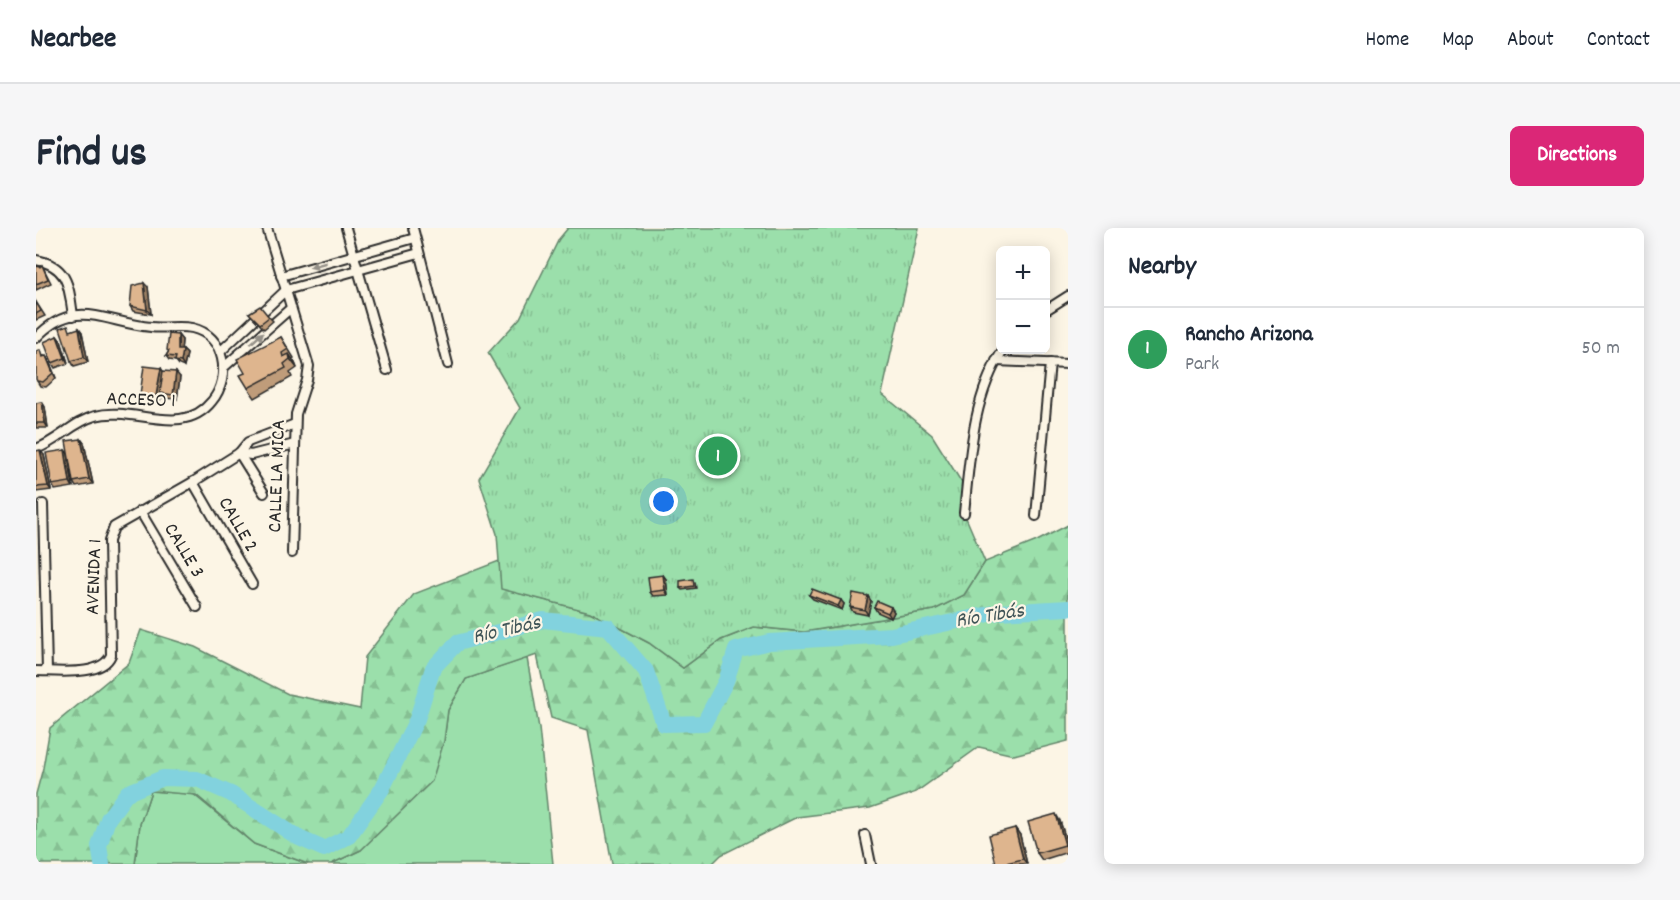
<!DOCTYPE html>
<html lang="en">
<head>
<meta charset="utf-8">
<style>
  body { margin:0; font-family:Dekko,sans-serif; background:#f6f6f7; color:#1f2937 }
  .controls { position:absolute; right:18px; top:18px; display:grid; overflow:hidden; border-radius:9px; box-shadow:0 3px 15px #0003 }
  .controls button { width:54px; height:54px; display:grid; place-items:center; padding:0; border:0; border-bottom:2px solid #e0e1e3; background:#fff; color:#1f2937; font:30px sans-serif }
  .you { position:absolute; left:628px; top:274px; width:21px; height:21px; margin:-15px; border:4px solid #fff; border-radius:50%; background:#1a73e8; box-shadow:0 0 0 9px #1a73e833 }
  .badge { display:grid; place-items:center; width:39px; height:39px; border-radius:50%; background:#db2777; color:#fff; font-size:20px; font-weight:700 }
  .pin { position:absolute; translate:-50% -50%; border:3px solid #fff; box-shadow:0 2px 6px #0006 }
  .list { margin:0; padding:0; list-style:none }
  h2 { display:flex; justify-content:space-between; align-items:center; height:78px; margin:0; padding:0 24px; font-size:26px }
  h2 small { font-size:20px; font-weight:400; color:#747a83 }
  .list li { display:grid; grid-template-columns:39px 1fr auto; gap:18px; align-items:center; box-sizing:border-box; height:84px; padding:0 24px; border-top:2px solid #e0e1e3 }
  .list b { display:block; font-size:22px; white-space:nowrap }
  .list p { margin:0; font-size:20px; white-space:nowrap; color:#747a83 }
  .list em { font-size:20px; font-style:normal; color:#747a83 }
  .map { position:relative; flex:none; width:1032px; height:636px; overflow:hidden; border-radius:9px }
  header { display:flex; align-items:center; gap:36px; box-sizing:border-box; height:84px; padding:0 30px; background:#fff; border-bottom:2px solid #e0e1e3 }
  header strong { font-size:28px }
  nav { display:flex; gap:33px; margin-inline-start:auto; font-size:21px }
  .intro { display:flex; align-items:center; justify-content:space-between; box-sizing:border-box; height:144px; padding:0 36px }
  h1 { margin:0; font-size:42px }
  .button { padding:15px 27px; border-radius:9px; background:#db2777; color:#fff; font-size:21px; font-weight:700 }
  main { display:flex; gap:36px; padding:0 36px }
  aside { flex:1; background:#fff; border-radius:9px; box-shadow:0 3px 15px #0003 }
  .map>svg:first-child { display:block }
</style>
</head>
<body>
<header>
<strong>Nearbee</strong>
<nav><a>Home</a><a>Map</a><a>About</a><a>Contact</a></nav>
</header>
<div class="intro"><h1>Find us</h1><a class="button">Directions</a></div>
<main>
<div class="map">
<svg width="1032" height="636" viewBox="0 0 1032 636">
  <defs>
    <pattern id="forest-firs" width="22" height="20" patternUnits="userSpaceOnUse" patternTransform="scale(1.5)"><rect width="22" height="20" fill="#9bdfab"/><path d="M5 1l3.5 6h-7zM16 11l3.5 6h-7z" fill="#86c093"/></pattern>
    <pattern id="park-tufts" width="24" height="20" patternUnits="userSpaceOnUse" patternTransform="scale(1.5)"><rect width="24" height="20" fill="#9bdfab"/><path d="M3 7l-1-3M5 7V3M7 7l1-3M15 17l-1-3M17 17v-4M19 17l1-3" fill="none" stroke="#86c093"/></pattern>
  </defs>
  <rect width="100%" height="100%" fill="#fcf5e5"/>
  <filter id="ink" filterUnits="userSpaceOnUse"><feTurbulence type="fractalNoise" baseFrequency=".0167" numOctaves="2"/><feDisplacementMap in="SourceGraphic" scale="12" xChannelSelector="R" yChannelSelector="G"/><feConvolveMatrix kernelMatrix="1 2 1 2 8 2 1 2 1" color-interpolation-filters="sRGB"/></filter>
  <g filter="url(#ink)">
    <!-- grass -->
    <g fill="#9bdfab" stroke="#63856b" stroke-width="1.5">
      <path d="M491,430L503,500L517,636H295L325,622L408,513L412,482L430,451Z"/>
      <path d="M115,563L157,566L218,616L272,636H99L104,596Z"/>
    </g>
    <!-- forest -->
    <path fill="url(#forest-firs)" stroke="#63856b" stroke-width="1.5" d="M1032,297V513L978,527L943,519L880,564L834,580L761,589L685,627L676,636H576L552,502L515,490L501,427L430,451L412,482L408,513L396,553L325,622L295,636H272L218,616L160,567L115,563L104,596L99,636H0V566L7,540L14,500L93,435L105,402L159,419L252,466L324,481L329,429L378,366L463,333L466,361L554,384L613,415L647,440L685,412L718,399L768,404L898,382L928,367L949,334L1001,313Z"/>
    <!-- park -->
    <path fill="url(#park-tufts)" stroke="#63856b" stroke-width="1.5" d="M532,0H883L846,166L896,207L931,263L928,285L949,334L928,367L898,382L768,404L718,399L685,412L647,440L613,415L554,384L465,361L461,306L443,250L484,180L452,125L484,90L523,11Z"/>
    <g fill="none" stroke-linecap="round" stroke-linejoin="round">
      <!-- river -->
      <path stroke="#82d2de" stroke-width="16" d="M66,636L63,618L72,591L91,565L127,550L161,551L195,566L263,610L288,621L313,608L346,561L381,491L397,440L421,415L507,392L572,399L610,443L628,496L668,495L690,453L700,422L733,414L856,407L963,384L1032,380"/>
      <defs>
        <g id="street">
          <path d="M231,0L273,138L271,152L260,186L256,325"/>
          <path d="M310,0L351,142"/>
          <path d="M377,0L412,136"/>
          <path d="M0,32C33,38 33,60 37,88"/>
          <path d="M245,48L379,10"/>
          <path d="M1010,82L1032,68"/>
          <path d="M0,110C39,68 69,95 115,99C128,101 142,97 156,100C189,107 196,149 176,173C146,211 98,177 59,188C37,194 22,213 0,221"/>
          <path d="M184,124L250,62L383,25"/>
          <path d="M960,133L1032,136"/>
          <path d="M187,140L255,80"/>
          <path d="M203,225L215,227L259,216"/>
          <path d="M203,225L228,265"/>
          <path d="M157,254L216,356"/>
          <path d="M7,276L11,443"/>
          <path d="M104,283L161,379"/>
          <path d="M928,285C934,229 936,170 967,122"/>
          <path d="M1000,288L1014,135"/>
          <path d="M0,443C21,443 66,449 75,427L73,313L78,299L157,254L203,225L212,214L259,196"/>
          <path d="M829,607L835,636"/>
        </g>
      </defs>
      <!-- street casing -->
      <use href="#street" stroke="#2b2b2b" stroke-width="12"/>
      <!-- street -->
      <use href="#street" stroke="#fcf5e5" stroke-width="8"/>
    </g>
    <!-- wall -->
    <g fill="#bf9c7a" stroke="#2b2b2b" stroke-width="1.5">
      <path d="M6,37L15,55L0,62V38L4,39Z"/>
      <path d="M112,59L115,86L97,83L94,78Z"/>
      <path d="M0,74L9,88L0,92Z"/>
      <path d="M213,85L233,89L237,93L228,101Z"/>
      <path d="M43,100L46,104L52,134L38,138L35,133Z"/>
      <path d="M142,107L146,112L145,122H147L151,126L148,139L143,137L140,133L133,132L130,128Z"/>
      <path d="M21,108L25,113L32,135L19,140L16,135Z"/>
      <path d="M245,109L258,130L256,131L259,135L261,140L254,145L256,149L219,170L212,160L209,145Z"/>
      <path d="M8,127V129L13,133L20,150L10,159L4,158L1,153Z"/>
      <path d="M125,140L127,144L144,149L141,171L127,170L125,166L124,172L118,171L117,174L107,172L104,167Z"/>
      <path d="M6,174L9,179L12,200H0V175Z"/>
      <path d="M45,211L48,215L57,256L40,259L37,254Z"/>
      <path d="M29,222L32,226L37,259L19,262L16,257Z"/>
      <path d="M0,223L8,227L15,262L0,264Z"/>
      <path d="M627,347L630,351L632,367L617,368L614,364Z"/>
      <path d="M659,354L660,360L646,362L644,360Z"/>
      <path d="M773,367L808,376L806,382L777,371Z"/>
      <path d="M835,373L832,387L817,384L814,379Z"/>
      <path d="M838,379L858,384L855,390L841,384Z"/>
      <path d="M1024,593L1032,618V624L1006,632L1001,625Z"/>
      <path d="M979,600L984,607L991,636H960Z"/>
    </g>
    <!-- shaded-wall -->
    <g fill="#9b7f63" stroke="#2b2b2b" stroke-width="1.5">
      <path d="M108,55L112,59L115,86L111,82Z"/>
      <path d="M43,100L46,104L52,134L48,129Z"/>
      <path d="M142,107L146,112L145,126L142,122Z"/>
      <path d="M21,108L25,113L32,135L29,130Z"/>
      <path d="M147,122L151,126L148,139L145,134Z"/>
      <path d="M253,126L259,135L261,140L254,131Z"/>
      <path d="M10,128L13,133L20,150L17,145Z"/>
      <path d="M125,140L128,145L124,172L120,168Z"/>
      <path d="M140,144L144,149L141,171L137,167Z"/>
      <path d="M115,167L118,171L117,174L114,170Z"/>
      <path d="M6,174L9,179L12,200L9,195Z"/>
      <path d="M45,211L48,215L57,256L53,251Z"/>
      <path d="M4,222L8,227L15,262L12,258Z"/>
      <path d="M29,222L32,226L37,259L34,254Z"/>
      <path d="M627,347L630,351L632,367L629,362Z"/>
      <path d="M832,368L835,373L832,387L829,382Z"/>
      <path d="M805,372L808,376L806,382L802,378Z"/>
      <path d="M855,379L858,384L855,390L852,385Z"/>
      <path d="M1020,586L1024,593L1032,618V621L1029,617Z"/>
      <path d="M979,600L984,607L991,636L987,631Z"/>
    </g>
    <!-- building -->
    <g fill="#deb58e" stroke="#2b2b2b" stroke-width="1.5">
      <path d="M6,37L12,51L0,56V38L4,39Z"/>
      <path d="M108,55L111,82L94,78L96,58Z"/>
      <path d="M0,74L5,83L0,86Z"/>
      <path d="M224,78L233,89L224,96L213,85Z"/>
      <path d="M32,97L34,103L43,100L48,129L35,133L24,100Z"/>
      <path d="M133,106L142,107V122H147L145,134L139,133L140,129L130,128L133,123L131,122Z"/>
      <path d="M21,108L29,130L16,135L8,114Z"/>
      <path d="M245,109L252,121L246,125L247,129L253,126L254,131L248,136L250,140L212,160L204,147L209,145L201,131Z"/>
      <path d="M4,122L6,129L10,128L17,145L7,154L1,153L0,151V123Z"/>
      <path d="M108,138L125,140L120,168L115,167L114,170L104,167Z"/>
      <path d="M127,143L140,144L137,167L124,165Z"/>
      <path d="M6,174L9,195H0V175Z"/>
      <path d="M45,211L53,251L37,254L30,213Z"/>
      <path d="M4,222L12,258L0,259V223Z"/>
      <path d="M29,222L34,254L16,257L10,225Z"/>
      <path d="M627,347L629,362L614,364L612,349Z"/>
      <path d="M657,351L658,358L644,360V353Z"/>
      <path d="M776,361L805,372L802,378L773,367Z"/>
      <path d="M817,365L832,368L829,382L814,379Z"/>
      <path d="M841,373L855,379L852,385L838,379Z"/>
      <path d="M1020,586L1029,617L1001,625L992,594Z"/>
      <path d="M979,600L987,631L966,636H960L953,607Z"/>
    </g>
    <!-- one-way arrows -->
    <defs><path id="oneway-solid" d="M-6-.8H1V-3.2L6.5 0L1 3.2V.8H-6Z" transform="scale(1.5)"/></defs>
    <g fill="#949088">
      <use href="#oneway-solid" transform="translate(282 37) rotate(164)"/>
      <use href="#oneway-solid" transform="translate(221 110) rotate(-42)"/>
    </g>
  </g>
  <g text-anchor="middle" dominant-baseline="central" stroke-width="4.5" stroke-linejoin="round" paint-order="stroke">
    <!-- street labels -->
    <g font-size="20" fill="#2b2b2b" stroke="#fcf5e5">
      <text transform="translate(105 173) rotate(2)">ACCESO 1</text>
      <text transform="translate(242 248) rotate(-88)">CALLE LA MICA</text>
      <text transform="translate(201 297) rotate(60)">CALLE 2</text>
      <text transform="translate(147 323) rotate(59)">CALLE 3</text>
      <text transform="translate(59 349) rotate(-88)">AVENIDA 1</text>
    </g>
    <!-- water labels -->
    <g font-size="21" font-style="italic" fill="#415558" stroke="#fcf5e5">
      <text transform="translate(954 389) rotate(-9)">Río Tibás</text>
      <text transform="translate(471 403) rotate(-13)">Río Tibás</text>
    </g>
  </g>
</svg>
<div class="controls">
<button>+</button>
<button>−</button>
</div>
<div class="you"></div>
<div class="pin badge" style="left:682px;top:228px;background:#2e9e5b">1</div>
</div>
<aside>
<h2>Nearby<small></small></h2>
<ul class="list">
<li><span class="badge" style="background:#2e9e5b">1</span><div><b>Rancho Arizona</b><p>Park</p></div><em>50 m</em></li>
</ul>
</aside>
</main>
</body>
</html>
